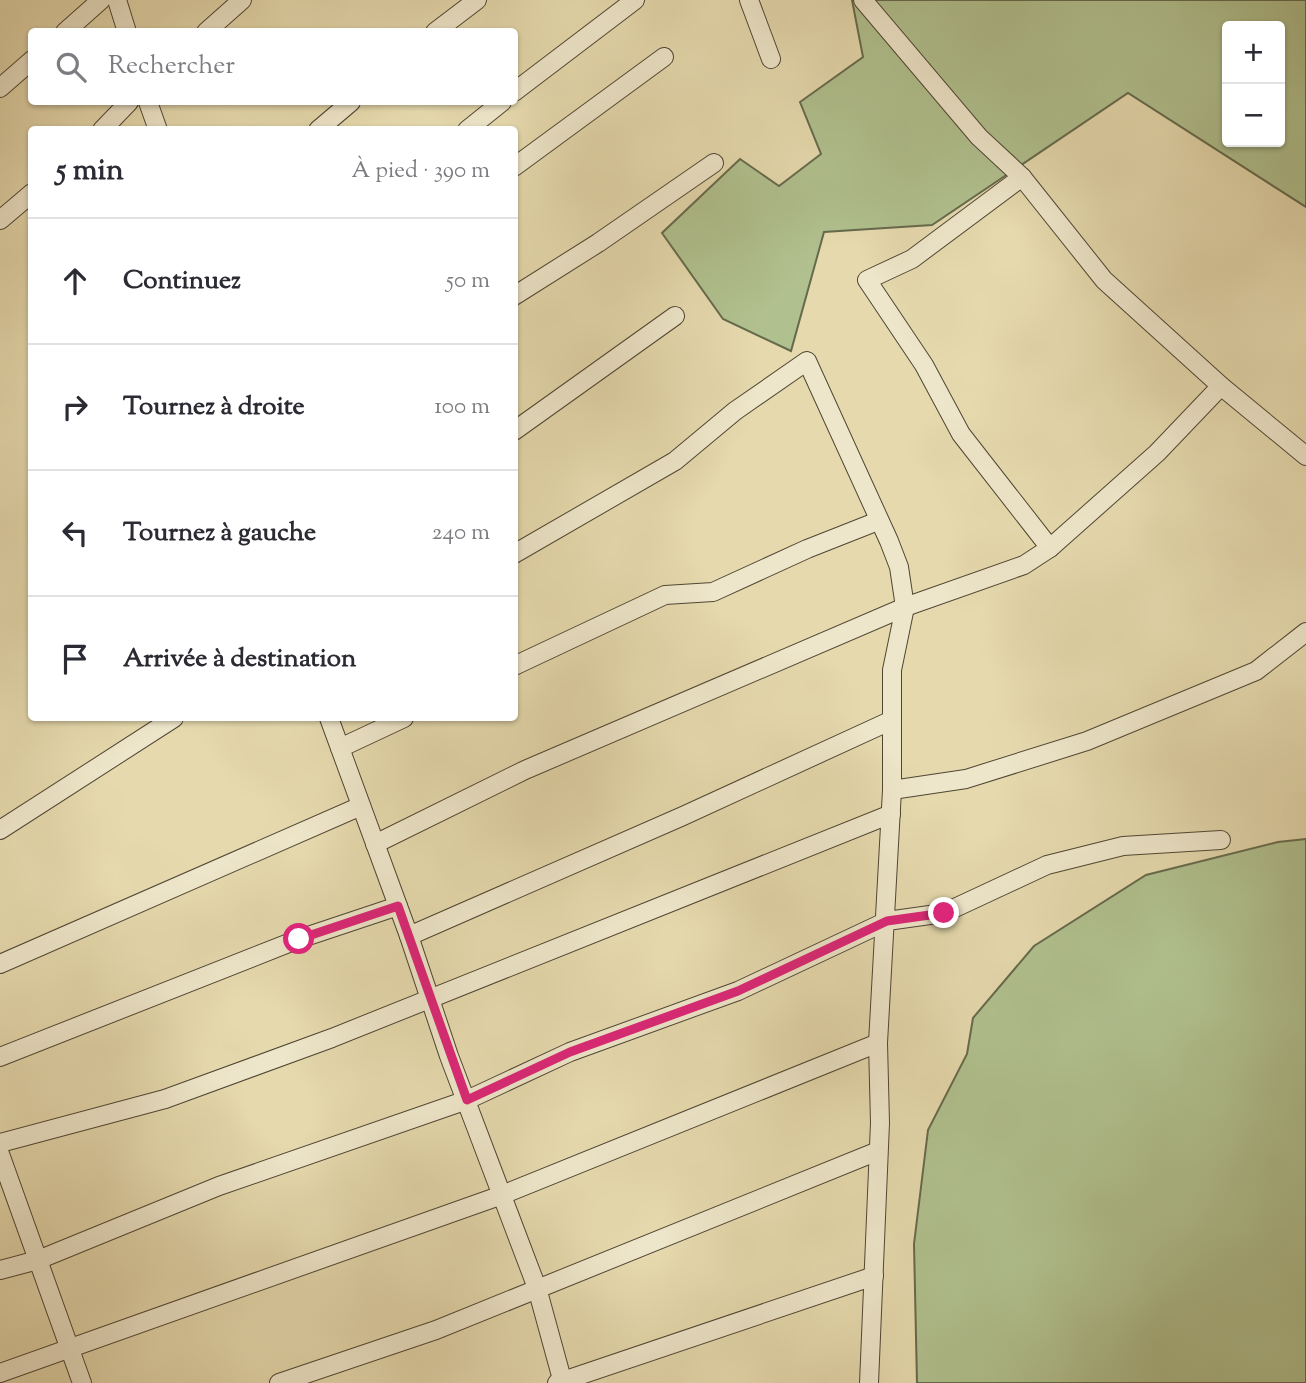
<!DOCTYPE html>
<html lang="fr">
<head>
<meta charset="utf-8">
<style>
  body { margin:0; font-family:"Sorts Mill Goudy",serif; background:#f2f2f3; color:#2b2b33 }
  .controls { position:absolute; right:21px; top:21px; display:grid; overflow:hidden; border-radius:7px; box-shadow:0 2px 5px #0004 }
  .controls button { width:63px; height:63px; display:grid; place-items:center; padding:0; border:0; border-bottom:2px solid #e1e1e2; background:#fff; color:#2b2b33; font:35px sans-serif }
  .stop { position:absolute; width:21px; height:21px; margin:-16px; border:5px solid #db2777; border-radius:50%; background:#fff }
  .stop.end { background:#db2777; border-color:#fff; box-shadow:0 2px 7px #0008 }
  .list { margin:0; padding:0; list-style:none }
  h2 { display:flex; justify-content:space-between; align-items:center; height:91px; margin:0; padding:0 28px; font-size:30px }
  h2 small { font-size:23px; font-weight:400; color:#7c7c81 }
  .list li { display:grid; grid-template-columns:46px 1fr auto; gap:21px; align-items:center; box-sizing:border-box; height:126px; padding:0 28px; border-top:2px solid #e1e1e2 }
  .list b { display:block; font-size:26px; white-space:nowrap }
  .list em { font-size:23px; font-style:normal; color:#7c7c81 }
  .icon { flex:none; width:38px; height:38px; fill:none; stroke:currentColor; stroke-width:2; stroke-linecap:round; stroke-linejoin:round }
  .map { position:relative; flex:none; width:1306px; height:1383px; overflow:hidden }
  .search { position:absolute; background:#fff; box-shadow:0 2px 5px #0004; left:28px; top:28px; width:490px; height:77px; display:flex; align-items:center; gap:18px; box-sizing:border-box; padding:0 24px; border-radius:7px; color:#7c7c81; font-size:26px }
  .panel { position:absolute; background:#fff; box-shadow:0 2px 5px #0004; left:28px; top:126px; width:490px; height:595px; border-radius:7px }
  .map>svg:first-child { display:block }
</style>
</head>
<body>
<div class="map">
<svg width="1306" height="1383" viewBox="0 0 1306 1383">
  <rect width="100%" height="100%" fill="#e5d9ad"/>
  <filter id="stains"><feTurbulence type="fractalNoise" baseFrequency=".00286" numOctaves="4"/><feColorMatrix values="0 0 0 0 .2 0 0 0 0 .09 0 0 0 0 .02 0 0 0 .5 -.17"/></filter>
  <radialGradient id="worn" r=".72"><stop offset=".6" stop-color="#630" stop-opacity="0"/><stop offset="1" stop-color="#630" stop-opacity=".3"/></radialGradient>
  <!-- green -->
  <g fill="#b0c08e" stroke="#666a4c" stroke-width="2" fill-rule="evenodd">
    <path d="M852,0H1306V207L1128,93L932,225L824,232L791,351L723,319L662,233L740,159L779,186L821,154L800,102L863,57ZM1227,26H1280V142H1227Z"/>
    <path d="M1306,839V1383H917L914,1244L928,1130L967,1054L973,1018L1034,946L1146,875L1278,842Z"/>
  </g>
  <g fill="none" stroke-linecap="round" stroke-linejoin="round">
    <defs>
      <g id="minor">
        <path d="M117,0L127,32"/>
        <path d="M749,0L771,59"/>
        <path d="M863,0L979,137L1022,177L1104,280L1221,386L1306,456"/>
        <path d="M65,32L101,0"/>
        <path d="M206,32L242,0"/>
        <path d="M435,32L477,0"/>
        <path d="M0,88L32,60"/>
        <path d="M514,92L635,0"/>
        <path d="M148,102L158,130"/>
        <path d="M102,130L129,102"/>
        <path d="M318,130L351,102"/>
        <path d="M467,130L502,102"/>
        <path d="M514,167L664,57"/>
        <path d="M1022,177L912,259L867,280L924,365L961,434L1050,548"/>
        <path d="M0,220L32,193"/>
        <path d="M514,296L598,243L714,163"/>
        <path d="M514,431L675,316"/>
        <path d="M514,554L675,461L735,411L807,361L889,541L899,567L905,607L892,670V790L878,1043L880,1123L869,1383"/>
        <path d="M514,666L665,595L713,592L807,549L878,521"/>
        <path d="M329,718L409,936L449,1056L537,1288L563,1383"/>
        <path d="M340,748L404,718"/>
        <path d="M892,790L966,779L1087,741L1256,671L1306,632"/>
        <path d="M0,830L174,718"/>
        <path d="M375,844L525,770L905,607L1024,565L1050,548L1157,453L1221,386"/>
        <path d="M409,936L683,816L890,721"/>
        <path d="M0,964L361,806"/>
        <path d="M0,1057L299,939L398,906"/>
        <path d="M0,1143L165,1099L332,1038L891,814"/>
        <path d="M0,1154L82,1383"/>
        <path d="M0,1270L38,1260L219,1186L467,1100L570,1052L738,991L887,921L944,913L1047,865L1123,846L1221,840"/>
        <path d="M0,1373L502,1195L878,1043"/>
        <path d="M279,1383L436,1330L878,1151"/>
        <path d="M557,1383L874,1276"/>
      </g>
    </defs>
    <!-- minor casing -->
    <use href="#minor" stroke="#4f4633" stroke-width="20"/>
    <!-- minor -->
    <use href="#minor" stroke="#eee6ca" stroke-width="18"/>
  </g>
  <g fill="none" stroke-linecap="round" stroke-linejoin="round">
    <!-- route -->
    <path stroke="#db2777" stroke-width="9" d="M299,939L398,906L467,1100L570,1052L738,991L887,921L944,913"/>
  </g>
  <rect width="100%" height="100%" filter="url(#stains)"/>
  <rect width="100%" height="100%" fill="url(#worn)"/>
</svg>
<div class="controls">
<button>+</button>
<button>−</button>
</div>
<div class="stop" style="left:299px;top:939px"></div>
<div class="stop end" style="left:944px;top:913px"></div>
<div class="search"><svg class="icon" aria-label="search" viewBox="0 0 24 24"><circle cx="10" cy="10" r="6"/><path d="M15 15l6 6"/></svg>Rechercher</div>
<section class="panel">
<h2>5 min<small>À pied · 390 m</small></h2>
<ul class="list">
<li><svg class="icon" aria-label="ahead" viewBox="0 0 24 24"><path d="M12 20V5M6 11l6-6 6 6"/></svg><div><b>Continuez</b></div><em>50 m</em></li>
<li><svg class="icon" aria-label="right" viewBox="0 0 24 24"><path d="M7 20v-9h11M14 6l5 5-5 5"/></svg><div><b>Tournez à droite</b></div><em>100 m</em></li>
<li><svg class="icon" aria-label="left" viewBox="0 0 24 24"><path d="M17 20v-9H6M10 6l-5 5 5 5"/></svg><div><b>Tournez à gauche</b></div><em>240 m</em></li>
<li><svg class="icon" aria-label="arrive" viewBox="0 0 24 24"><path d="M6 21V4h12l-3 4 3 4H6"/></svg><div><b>Arrivée à destination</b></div></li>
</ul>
</section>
</div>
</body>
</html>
